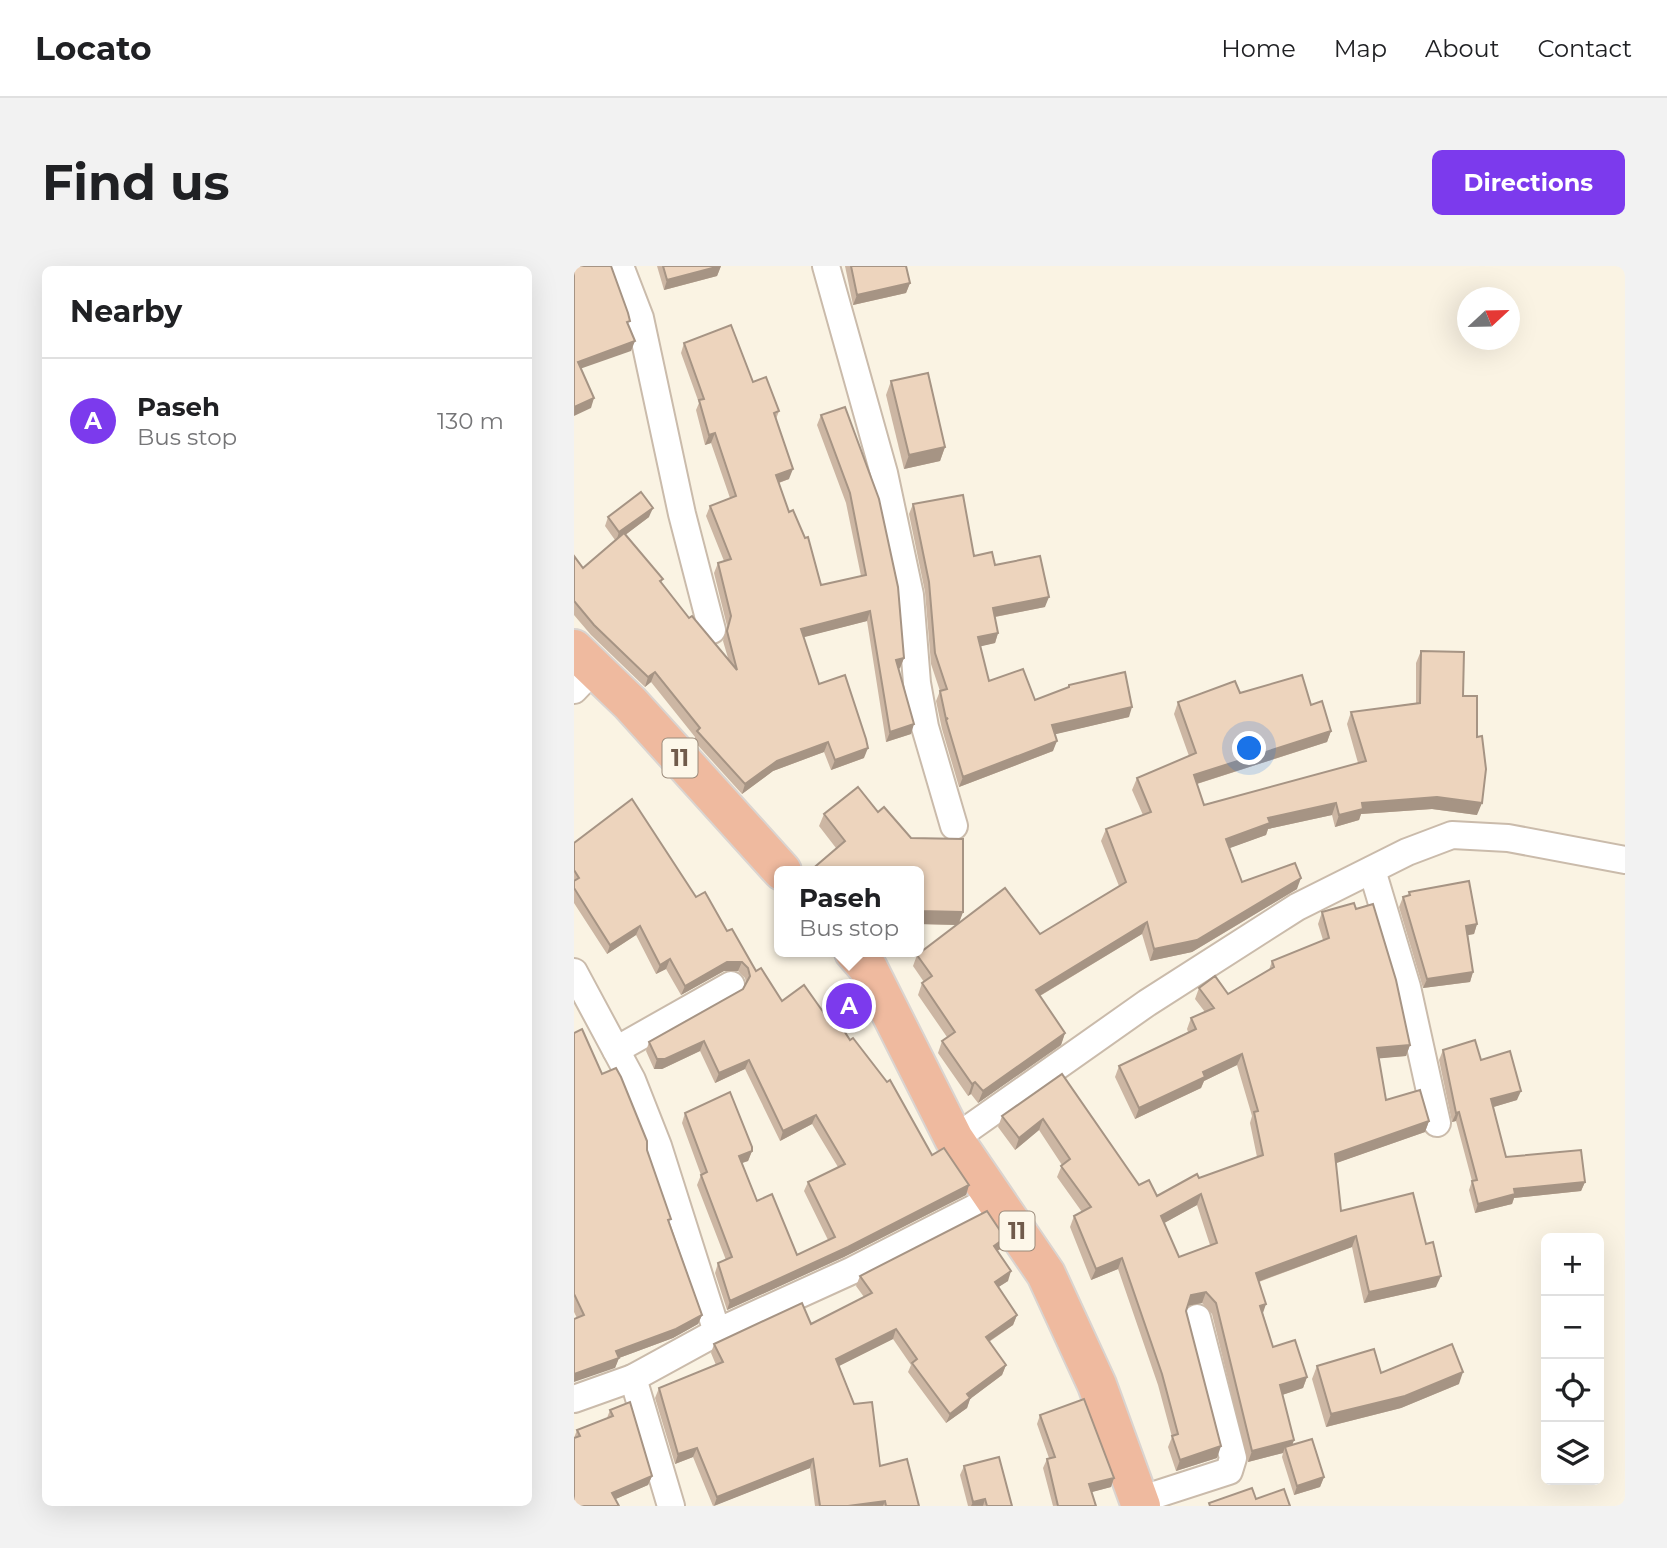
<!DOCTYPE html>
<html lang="en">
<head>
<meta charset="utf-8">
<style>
  body { margin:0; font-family:Montserrat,sans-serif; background:#f2f2f2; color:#202124 }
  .controls { position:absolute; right:21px; bottom:21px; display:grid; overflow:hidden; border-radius:10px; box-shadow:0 7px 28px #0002 }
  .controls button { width:63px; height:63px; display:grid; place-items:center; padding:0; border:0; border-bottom:2px solid #e0e0e0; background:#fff; color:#202124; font:35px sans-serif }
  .compass { position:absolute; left:883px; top:21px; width:63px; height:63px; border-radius:50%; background:#fff; box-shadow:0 7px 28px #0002; rotate:68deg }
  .you { position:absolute; left:676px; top:483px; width:24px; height:24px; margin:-18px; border:5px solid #fff; border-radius:50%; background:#1a73e8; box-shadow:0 0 0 10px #1a73e833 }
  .badge { display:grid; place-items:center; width:46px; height:46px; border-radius:50%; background:#7c3aed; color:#fff; font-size:23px; font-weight:700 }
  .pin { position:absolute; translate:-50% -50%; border:4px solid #fff; box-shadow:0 2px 7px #0006 }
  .popup { position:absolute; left:200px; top:600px; width:150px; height:91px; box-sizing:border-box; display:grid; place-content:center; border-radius:10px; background:#fff; filter:drop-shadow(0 2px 5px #0005); font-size:23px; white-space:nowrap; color:#757577 }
  .popup b { font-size:26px; color:#202124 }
  .popup::after { content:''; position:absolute; left:50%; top:100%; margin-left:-14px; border:14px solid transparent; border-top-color:#fff }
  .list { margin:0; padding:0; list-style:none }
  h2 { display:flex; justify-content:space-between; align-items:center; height:91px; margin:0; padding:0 28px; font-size:30px }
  h2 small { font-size:23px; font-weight:400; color:#757577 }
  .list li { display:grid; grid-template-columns:46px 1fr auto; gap:21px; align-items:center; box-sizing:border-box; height:126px; padding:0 28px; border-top:2px solid #e0e0e0 }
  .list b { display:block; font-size:26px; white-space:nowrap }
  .list p { margin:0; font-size:23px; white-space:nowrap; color:#757577 }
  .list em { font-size:23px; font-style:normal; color:#757577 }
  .icon { flex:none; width:38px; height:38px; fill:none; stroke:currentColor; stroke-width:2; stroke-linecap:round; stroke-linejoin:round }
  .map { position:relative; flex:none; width:1051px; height:1240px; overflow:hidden; border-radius:10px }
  header { display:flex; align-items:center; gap:42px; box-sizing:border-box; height:98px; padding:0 35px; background:#fff; border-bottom:2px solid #e0e0e0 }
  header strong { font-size:33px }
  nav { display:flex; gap:38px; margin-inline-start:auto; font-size:24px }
  .intro { display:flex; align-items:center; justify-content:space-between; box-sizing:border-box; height:168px; padding:0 42px }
  h1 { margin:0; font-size:49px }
  .button { padding:18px 32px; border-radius:10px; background:#7c3aed; color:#fff; font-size:24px; font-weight:700 }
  main { display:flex; gap:42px; padding:0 42px }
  aside { flex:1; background:#fff; border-radius:10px; box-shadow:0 7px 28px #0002 }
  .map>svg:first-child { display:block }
</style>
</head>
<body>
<header>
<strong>Locato</strong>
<nav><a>Home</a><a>Map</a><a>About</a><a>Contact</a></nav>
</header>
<div class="intro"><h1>Find us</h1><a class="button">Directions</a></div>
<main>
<aside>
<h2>Nearby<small></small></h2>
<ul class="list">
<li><span class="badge">A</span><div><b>Paseh</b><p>Bus stop</p></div><em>130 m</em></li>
</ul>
</aside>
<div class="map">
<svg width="1051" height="1240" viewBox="0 0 1051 1240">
  <rect width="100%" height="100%" fill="#faf3e3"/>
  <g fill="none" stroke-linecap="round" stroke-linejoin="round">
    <defs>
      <g id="minor">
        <path d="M46,0L66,52L108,248L138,364"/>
        <path d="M252,0L310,207L336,329L343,417L351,461L380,560"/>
        <path d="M0,424L21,402"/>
        <path d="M798,604L833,721L863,857"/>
        <path d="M0,706L58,814L84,880L143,1066"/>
        <path d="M42,784L157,719"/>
        <path d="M380,873L573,737L723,641L833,586L878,569L934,572L1051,594"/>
        <path d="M59,1112L97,1240"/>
        <path d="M0,1133L59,1112L143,1066L277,1005L422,931"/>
        <path d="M565,1234L655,1205L659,1192L623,1052"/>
      </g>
      <g id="highway">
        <path d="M0,383L56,437L208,605"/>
        <path d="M280,686L294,702L380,873L472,1008L523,1119L567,1240"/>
      </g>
    </defs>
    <!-- minor casing -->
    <use href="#minor" stroke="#cabbab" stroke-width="30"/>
    <!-- highway casing -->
    <use href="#highway" stroke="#dad4d0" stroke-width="42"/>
    <!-- minor -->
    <use href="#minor" stroke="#fff" stroke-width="26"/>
    <!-- highway -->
    <use href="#highway" stroke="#efba9f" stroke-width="38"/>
  </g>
  <!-- wall -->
  <g fill="#ccb6a3" fill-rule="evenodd">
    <path d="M83,0H147L143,10L90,24Z"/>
    <path d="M271,0H332L336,17L332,27L279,39Z"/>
    <path d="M110,77L179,116L205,145L202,153L215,213L205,217L215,246L247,319L287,310L272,237L243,159L247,149L271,141L330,392L326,402L325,403L337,468L312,476L293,355L229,371L245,418L290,492L257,504L250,486L199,505L168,528L120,475L121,471L77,416L71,421L17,369L0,349V290L9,302L41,274L31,260L34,251H75L51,269L89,313L87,317L115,352L154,392L149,375L153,360L140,307L144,297L150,295L132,250L136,240L156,232L137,177L131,179L122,144L125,137L107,87Z"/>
    <path d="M317,115L371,181L366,195L330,203L312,129Z"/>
    <path d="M339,238L400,290L421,299L471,341L421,351L424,367L421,377L406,380L415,415L461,434L494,422L495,419L555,451L481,468L479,485L385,521L368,463L362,435L366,425L357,398L351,326L335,248Z"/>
    <path d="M847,385L889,430L903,549L858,543L787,548L785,554L761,561L758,549L694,563L692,569L655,582L668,616L723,623L618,686L576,695L568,668L466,730L491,767L487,779L404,837L397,828L394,830L364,787L368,775L373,771L344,729L348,717L350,716L339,700L343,689L383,659L345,658V605L262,582L245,560L250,548L304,546L389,646L385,657L466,668L545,620L527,575L532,563L569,549L558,524L563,512L615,490L600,448L604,436L666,427L737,439L757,465L753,476L623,518L630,539L784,497L773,458L777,446L842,437V397Z"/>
    <path d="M0,577L122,631L153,665L182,705L208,735L252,750L276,774L358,889L395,919L392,929L270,991L153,1044L141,1007L144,997L152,994L123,919L127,909L108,857L111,847L178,885L174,895L168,897L183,935L223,989L254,974L230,925L234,916L264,901L238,858L206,875L171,803L141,817L126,785L88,803H80L72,785L75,776L169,723L172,717L171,712L164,705H150L107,729L92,703L82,708L62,669L33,688L0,637Z"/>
    <path d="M835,626L903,658L900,668L894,669L899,706L896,716L849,722L825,641L829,631L834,630Z"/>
    <path d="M748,646L836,779L832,790L805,792L812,834L855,855L851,866L762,897L767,945L862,1021L790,1037L778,981L685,1016L689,1047L699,1081L733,1111L729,1122L708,1129L720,1174L718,1179L750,1211L746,1221L720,1229L708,1191L709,1187L674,1196L638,1048L628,1037L613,1040L612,1045L643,1192L602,1205L594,1181L598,1171L584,1119L544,1003L517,1014L496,961L500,950L508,946L483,911L488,899L465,864L441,884L424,861L428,850L488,808L565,919L583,930L625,912L683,891L676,857L678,850L663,799L630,815L627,822L561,853L541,811L545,800L614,766L613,763L617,752L631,746L621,733L625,722L654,728L695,704L698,695L749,674L744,658ZM623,939L636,979L605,991L590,957Z"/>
    <path d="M0,767L28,808L73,884L96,957L128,1049L124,1058L99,1072L45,1092L41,1102L3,1052L0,1046Z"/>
    <path d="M869,784L907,794L943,834L919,841L932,891L1011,916L1007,925L940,932L938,938L901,947L895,924L898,915L882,855L878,856L865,794Z"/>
    <path d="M428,982L423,985L434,1015L424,1021L443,1049L439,1059L415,1076L432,1099L428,1109L396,1133L393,1142L372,1157L334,1106L337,1099L319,1073L265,1100L306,1200L345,1240H241L236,1202L139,1240L119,1191L101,1198L81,1132L85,1122L142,1099L137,1087L140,1078L237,1058L290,1031L282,1020L286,1010Z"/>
    <path d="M743,1100L807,1107L885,1118L827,1142L752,1161L738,1113Z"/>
    <path d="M36,1144L78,1210L74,1219L41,1233L0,1172L3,1164L33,1152Z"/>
    <path d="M466,1149L540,1212L537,1221L517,1226L522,1240H479L469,1202L473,1193L475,1192L463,1158Z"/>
    <path d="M390,1200L438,1240H394L386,1209Z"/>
  </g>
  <!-- shaded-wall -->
  <g fill="#a69484">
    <path d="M147,0L143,10L90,24L93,14Z"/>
    <path d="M336,17L332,27L279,39L283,29Z"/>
    <path d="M61,75L57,85L0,105L4,96Z"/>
    <path d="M20,132L17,142L0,150V141Z"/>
    <path d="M141,167L137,177L131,179L135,169Z"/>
    <path d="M371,181L366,195L330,203L335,189Z"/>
    <path d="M219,203L215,213L198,219L202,209Z"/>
    <path d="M79,242L75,251L42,276L45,266Z"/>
    <path d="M475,331L471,341L415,352L419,342Z"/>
    <path d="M296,345L293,355L223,373L227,363Z"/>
    <path d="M424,367L421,377L400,382L404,371Z"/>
    <path d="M330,392L326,402L319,404L322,394Z"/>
    <path d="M81,406L77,416L71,421L74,411Z"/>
    <path d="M558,441L555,451L474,470L478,459Z"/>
    <path d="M340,458L337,468L312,476L316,466Z"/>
    <path d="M757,465L753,476L616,520L620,509Z"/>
    <path d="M483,475L479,485L385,521L389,511Z"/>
    <path d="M254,476L250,486L199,505L168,528L171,518L203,495Z"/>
    <path d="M294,482L290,492L257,504L261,494Z"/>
    <path d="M863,531L908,537L903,549L858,543L787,548L785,554L761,561L765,549L788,537Z"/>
    <path d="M762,537L758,549L694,563L692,569L648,585L652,573L694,552Z"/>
    <path d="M727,612L723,623L618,686L576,695L580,683Z"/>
    <path d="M345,645L389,646L384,659L345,658Z"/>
    <path d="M573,656L568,668L457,735L462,724Z"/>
    <path d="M903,658L900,668L889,670L892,660Z"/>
    <path d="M66,660L62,669L33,688L36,679Z"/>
    <path d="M96,693L92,703L82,708L86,699Z"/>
    <path d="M153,696H168L164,705H150L107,729L111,720Z"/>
    <path d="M899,706L896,716L849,722L853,713Z"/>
    <path d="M491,767L487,779L404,837L409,825Z"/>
    <path d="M130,775L126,785L88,803H80L83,793Z"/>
    <path d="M836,779L832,790L799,793L803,782Z"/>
    <path d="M668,788L663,799L630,815L627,822L561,853L565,842L629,806Z"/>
    <path d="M175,794L171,803L141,817L145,807Z"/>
    <path d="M401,816L397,828L394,830L398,818Z"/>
    <path d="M947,825L943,834L913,843L917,833Z"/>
    <path d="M885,846L882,855L878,856L882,847Z"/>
    <path d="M242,849L238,858L206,875L209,865Z"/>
    <path d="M469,853L465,864L441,884L445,872Z"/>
    <path d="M855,855L851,866L757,899L761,888Z"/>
    <path d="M178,885L174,895L162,899L165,890Z"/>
    <path d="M1011,916L1007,925L940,932L938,938L901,947L904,938L940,923Z"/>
    <path d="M395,919L392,929L270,991L153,1044L156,1035Z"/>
    <path d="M627,928L623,939L583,961L587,950Z"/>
    <path d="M782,970L778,981L678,1018L682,1007Z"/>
    <path d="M431,972L428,982L416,989L420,980Z"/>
    <path d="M548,992L544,1003L517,1014L522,1003Z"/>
    <path d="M437,1005L434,1015L417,1026L421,1016Z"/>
    <path d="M867,1010L862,1021L790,1037L795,1026Z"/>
    <path d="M632,1026L628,1037L613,1040L617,1029Z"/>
    <path d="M692,1038L688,1050L686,1040Z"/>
    <path d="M128,1049L124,1058L99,1072L45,1092L41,1102L0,1116V1108L42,1085Z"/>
    <path d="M443,1049L439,1059L408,1080L412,1071Z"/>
    <path d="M322,1063L319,1073L259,1103L262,1093Z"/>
    <path d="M432,1099L428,1109L396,1133L393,1142L372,1157L376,1148L393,1128Z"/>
    <path d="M889,1106L885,1118L827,1142L752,1161L757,1148Z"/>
    <path d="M733,1111L729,1122L702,1131L706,1119Z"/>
    <path d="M720,1174L716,1185L711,1181L709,1187L674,1196L678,1185Z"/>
    <path d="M647,1180L643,1192L602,1205L606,1194Z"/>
    <path d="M123,1182L119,1191L101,1198L104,1188Z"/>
    <path d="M239,1193L236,1202L140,1240L143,1231Z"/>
    <path d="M78,1210L74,1219L35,1236L38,1227Z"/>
    <path d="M750,1211L746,1221L720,1229L723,1220Z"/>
    <path d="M540,1212L537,1221L511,1228L515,1218Z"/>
    <path d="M411,1233L409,1240H397L399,1236Z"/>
    <path d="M311,1235L309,1240H274Z"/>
  </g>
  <!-- building -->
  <g fill="#edd4bd" stroke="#a69484" stroke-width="2" fill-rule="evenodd">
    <path d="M0,0H37L54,47L56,55L53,56L61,75L4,96L20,132L0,141Z"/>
    <path d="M89,0H146L93,14Z"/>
    <path d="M277,0H332L336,17L283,29Z"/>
    <path d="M157,59L179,116L192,111L205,145L200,147L219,203L202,209L215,246L219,244L231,272L234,271L247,319L292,309L276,227L247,149L271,141L305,233L324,321L330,392L322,394L340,458L316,466L296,345L227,363L245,418L271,409L292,473L294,482L261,494L254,476L203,495L171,518L123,465L126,462L81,406L74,411L20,359L0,335V290L9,302L50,267L89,313L86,315L115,352L118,350L163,404L153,365L157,350L144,297L157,293L136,240L162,230L141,167L135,169L125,134L130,133L110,77Z"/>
    <path d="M354,107L371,181L335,189L317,115Z"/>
    <path d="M67,226L79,242L45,266L34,251Z"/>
    <path d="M389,229L400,290L418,286L421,299L466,290L475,331L419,342L424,367L404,371L415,415L449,403L461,434L495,421V419L551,406L558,441L478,459L483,475L389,511L372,454L374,452L372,453L366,425L373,423L361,387L355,316L339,238Z"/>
    <path d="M847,385L890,386L889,430H903V471L908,470L912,503L908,537L863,531L788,537L789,543L765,549L762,537L694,552L696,557L652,573L668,616L721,597L727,612L623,674L580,683L573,656L462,724L491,767L409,825L401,816L398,818L368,775L381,766L348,717L358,710L343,689L431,622L466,668L552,616L532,563L577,546L563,512L622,487L604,436L661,415L666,427L728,409L737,439L748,435L757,465L620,509L630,539L792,495L777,446L846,437Z"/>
    <path d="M284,521L304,546L310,541L337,572L389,573V646L345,645V605H236L271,575L250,548Z"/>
    <path d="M58,533L122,631L131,626L153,665L158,663L182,705L187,702L208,735L230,719L252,750L258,746L276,774L279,772L313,816L316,814L358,889L370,882L395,919L274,981L156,1035L144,997L158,991L127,909L133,906L111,847L156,826L178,881V885L165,890L183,935L198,928L223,989L261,971L234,916L271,898L242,849L209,865L175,794L145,807L130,775L91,793H83L75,776L169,723L176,710L174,702L168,696H153L111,720L96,693L86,699L66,660L36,679L0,622V615L5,612L0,604V577Z"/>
    <path d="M895,615L903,658L892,660L899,706L853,713L829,631L836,629L835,626Z"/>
    <path d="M780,637L782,643L799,638L822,714L836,779L803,782L812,834L846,824L855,855L761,888L767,945L839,927L852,978L859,976L867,1010L795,1026L782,970L682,1007L692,1038L686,1040L699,1081L721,1074L733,1111L706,1119L720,1174L678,1185L642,1037L632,1026L617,1029L612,1045L647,1180L606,1194L598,1170L604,1168L588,1108L548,992L522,1003L500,950L517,941L487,900L496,893L469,853L445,872L428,850L488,808L565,919L575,914L583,930L623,908L625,912L689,889L680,846L684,845L668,788L629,806L631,811L565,842L545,800L622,763L617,752L640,742L625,722L641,710L654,728L700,701L698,695L755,672L748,646ZM627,928L643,977L605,991L587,950Z"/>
    <path d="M8,763L28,808L42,802L47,811L73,875V884L97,953L94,954L128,1049L102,1063L42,1085L45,1092L0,1108V1053L10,1049L0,1028V767Z"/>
    <path d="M901,774L907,794L936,785L947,825L917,833L932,891L1007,884L1011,916L940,923L941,928L904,938L898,915L903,914L885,846L882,847L869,784Z"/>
    <path d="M413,945L431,972L420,980L437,1005L421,1016L443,1049L412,1071L432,1099L393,1128L396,1132L376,1148L338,1097L343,1093L322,1063L262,1093L280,1138L298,1136L306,1200L333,1193L345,1240H312L311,1235L274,1240H246L239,1193L143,1231L123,1182L104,1188L85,1122L149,1096L140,1078L228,1037L237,1058L298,1027L286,1010Z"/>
    <path d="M878,1078L889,1106L831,1130L757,1148L743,1100L800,1083L807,1107Z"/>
    <path d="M510,1133L540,1212L515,1218L522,1240H484L473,1193L481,1191L466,1149Z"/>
    <path d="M56,1136L78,1210L38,1227L45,1240H0V1172L6,1170L3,1164L39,1150L36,1144Z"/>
    <path d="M738,1173L750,1211L723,1220L711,1181Z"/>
    <path d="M425,1191L438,1240H413L411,1233L399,1236L390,1200Z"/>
    <path d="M678,1222L682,1233L710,1223L716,1240H636L635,1237Z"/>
  </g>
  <g text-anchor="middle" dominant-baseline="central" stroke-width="6" stroke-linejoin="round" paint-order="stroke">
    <!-- shield labels -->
    <g fill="#fdf7e9" stroke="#9a8a7a" stroke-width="2">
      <rect x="88.5" y="472.5" width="35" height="39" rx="5"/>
      <rect x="425.5" y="945.5" width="35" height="39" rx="5"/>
    </g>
    <g font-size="23" font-weight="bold" fill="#705b4b">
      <text x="106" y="492">11</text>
      <text x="443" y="965">11</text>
    </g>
  </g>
</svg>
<div class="controls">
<button>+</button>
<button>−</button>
<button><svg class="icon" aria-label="locate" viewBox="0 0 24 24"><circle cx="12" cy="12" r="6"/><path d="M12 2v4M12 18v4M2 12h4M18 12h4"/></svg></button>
<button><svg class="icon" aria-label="layers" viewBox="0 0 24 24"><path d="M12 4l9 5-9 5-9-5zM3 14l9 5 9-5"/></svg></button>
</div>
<svg class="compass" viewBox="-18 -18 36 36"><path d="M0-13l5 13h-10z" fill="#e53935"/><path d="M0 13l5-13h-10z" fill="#757577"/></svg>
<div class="you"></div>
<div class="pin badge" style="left:275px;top:740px">A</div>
<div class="popup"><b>Paseh</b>Bus stop</div>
</div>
</main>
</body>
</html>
